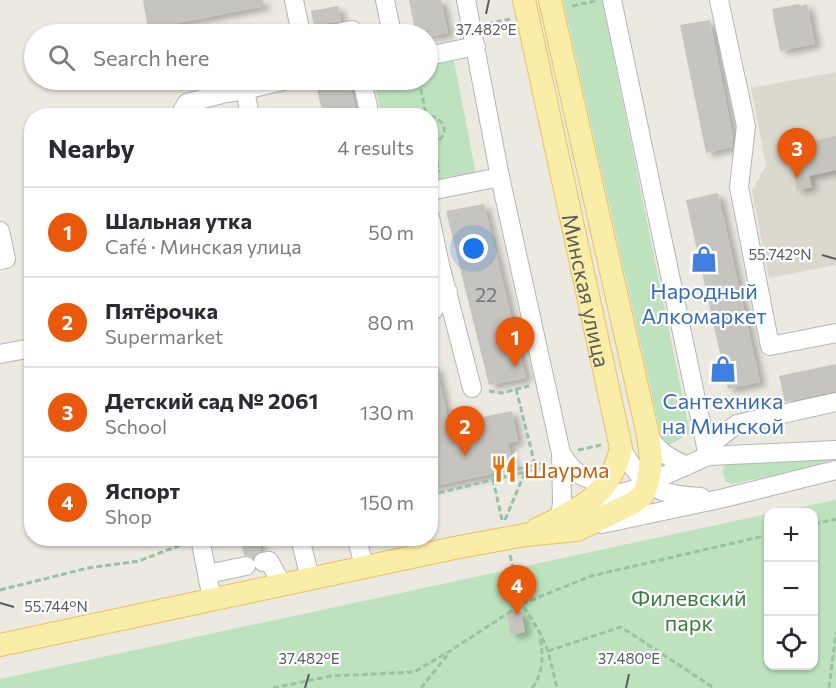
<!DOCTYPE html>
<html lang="en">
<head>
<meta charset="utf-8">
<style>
  body { margin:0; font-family:Commissioner,sans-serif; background:#f7f7f7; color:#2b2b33 }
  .controls { position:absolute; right:18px; bottom:18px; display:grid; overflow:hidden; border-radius:12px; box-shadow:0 2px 4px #0004 }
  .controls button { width:54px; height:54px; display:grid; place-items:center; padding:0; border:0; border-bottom:2px solid #e1e1e2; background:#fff; color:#2b2b33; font:30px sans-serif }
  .you { position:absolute; left:474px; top:249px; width:21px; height:21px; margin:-15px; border:4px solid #fff; border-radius:50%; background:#1a73e8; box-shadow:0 0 0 9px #1a73e833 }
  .badge { display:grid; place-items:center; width:39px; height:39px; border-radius:50%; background:#ea580c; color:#fff; font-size:20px; font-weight:700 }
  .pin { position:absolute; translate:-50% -50px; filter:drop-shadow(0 2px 3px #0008) }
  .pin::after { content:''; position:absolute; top:32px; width:21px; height:18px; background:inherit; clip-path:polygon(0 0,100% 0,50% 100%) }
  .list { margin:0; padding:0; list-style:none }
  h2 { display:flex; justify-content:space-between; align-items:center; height:78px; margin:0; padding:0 24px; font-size:26px }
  h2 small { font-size:20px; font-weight:400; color:#7c7c81 }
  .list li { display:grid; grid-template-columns:39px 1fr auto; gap:18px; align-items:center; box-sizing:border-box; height:90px; padding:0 24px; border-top:2px solid #e1e1e2 }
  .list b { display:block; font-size:22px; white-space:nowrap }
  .list p { margin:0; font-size:20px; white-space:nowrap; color:#7c7c81 }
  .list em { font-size:20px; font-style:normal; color:#7c7c81 }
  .icon { flex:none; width:33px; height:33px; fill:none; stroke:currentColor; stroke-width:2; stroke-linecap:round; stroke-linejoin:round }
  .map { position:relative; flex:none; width:836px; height:688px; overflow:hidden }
  .search { position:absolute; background:#fff; box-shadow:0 2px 4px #0004; left:24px; top:24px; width:414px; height:66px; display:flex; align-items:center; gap:15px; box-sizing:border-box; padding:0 21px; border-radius:33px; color:#7c7c81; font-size:22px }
  .panel { position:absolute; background:#fff; box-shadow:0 2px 4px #0004; left:24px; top:108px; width:414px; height:438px; border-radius:24px }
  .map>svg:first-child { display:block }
</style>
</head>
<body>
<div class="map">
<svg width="836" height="688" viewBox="0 0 836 688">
  <defs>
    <filter id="shadow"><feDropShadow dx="6" dy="4" stdDeviation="3" flood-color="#0004"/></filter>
  </defs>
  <rect width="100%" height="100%" fill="#ebe9e0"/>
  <!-- education -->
  <path fill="#dbd8ce" d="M836,72V265L769,278L752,191L766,165L751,88Z"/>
  <!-- green -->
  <g fill="#bee2be">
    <path d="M563,0H602L690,433L664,448Z"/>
    <path d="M454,61L476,174L431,182L430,116L381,115L374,80H428V66Z"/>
    <path d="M836,453V463L732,484L726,482L722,471L724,466L744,461Z"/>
    <path d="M836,500V688H0V679L768,514V666H814V512H776Z"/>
  </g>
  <!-- building -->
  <g fill="#c6c4be" filter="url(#shadow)">
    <path d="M143,0H263L264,6L148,29Z"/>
    <path d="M409,0H441L448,33L428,37V34H416Z"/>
    <path d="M799,4L800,6L807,4L815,44L780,51L772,9Z"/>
    <path d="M338,6L341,21L329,23L322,30L315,31L311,11Z"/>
    <path d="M710,20L733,138L732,147L706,153L680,25Z"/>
    <path d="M315,80H349L357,116H323Z"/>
    <path d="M836,136V170L809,176L812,187L797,190L788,146Z"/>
    <path d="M718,193L760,382L728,389L686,200Z"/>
    <path d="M484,204L526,378L489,385L446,211Z"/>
    <path d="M836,364V391L785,402L779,376Z"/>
    <path d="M430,366H436L449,424L512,411L518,441L508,443L514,469L430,487Z"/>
    <path d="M240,538H258L261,551L253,557L244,555Z"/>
    <path d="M521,611L525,632L511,635L507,614Z"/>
  </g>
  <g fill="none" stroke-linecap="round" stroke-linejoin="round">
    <defs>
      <g id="minor">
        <path d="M294,0L301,34"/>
        <path d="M385,0L392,34"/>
        <path d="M466,0L500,177L561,453L562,502L560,518"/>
        <path d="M612,0L708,456"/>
        <path d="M719,0L746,126L739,187L770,346L836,333"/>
        <path d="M332,34L352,30V34"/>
        <path d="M428,56L476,46"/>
        <path d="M362,80L370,116"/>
        <path d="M245,90L287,80"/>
        <path d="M179,116L187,103L226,93L245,90L250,116"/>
        <path d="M430,191L500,177"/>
        <path d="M430,217L440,265L472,388"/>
        <path d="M0,231L6,259L0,260"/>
        <path d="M430,314L448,292"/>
        <path d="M0,354L32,348"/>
        <path d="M648,435C657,451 671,459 687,466"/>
        <path d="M621,448C643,487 656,495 701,497"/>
        <path d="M706,448L737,424L836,402"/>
        <path d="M561,453C573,473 583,480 607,483"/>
        <path d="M589,502L632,490L708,456L836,450"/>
        <path d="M602,524L724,498L836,470"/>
        <path d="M200,538L212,599"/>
        <path d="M300,538L310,578"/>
        <path d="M357,538L364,567"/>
        <path d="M263,562L269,561L282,584"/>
        <path d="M207,574L246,566"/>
      </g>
      <g id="major">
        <path id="s1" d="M524,0L621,448C610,497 579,509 537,529"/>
        <path d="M0,645L454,548L525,535L577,530L633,503L643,495L648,483L651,458L648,435L550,0"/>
      </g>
    </defs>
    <!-- minor casing -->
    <use href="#minor" stroke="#b3b6ba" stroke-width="20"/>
    <!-- major casing -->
    <use href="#major" stroke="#e7c25d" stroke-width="24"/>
    <!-- path -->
    <g stroke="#98c2a4" stroke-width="3" stroke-dasharray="6 3" stroke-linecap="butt">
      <path d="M572,6L595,1"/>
      <path d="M487,24L510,19"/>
      <path d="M419,80L426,115"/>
      <path d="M430,116C449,120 449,140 430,144"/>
      <path d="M433,144L439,172"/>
      <path d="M516,389L535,465"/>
      <path d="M489,391L502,393L529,386"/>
      <path d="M667,432L687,427"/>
      <path d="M578,450L601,445"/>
      <path d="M430,495L545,467"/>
      <path d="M502,520L492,475L544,463"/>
      <path d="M505,520L525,472"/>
      <path d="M814,524L836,519"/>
      <path d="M510,555L522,604L539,631L548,651L557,688"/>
      <path d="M0,590L88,568L139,561L186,543"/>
      <path d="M548,651L621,627L714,688"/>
      <path d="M273,688L331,676L414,672L450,651L522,604L591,576L768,535"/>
      <path d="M421,688L449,653"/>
      <path d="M532,688C544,673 543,655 540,636"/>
      <path d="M829,688L836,632"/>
    </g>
    <!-- minor -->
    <use href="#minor" stroke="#fff" stroke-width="18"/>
    <!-- major -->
    <use href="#major" stroke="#f9eda7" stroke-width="22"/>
  </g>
  <!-- ticks -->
  <path fill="none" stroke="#595c60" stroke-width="2" d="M486,14L489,0M822,255L836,259M0,603L14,607M305,688L309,674M626,688L629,674"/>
  <!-- icons -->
  <defs>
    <symbol id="shop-bare" viewBox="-9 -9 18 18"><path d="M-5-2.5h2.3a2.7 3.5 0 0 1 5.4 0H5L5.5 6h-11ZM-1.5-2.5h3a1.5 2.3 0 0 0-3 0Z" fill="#3f7fe0" stroke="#fff" stroke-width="2.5" paint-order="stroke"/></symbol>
    <symbol id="restaurant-bare" viewBox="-9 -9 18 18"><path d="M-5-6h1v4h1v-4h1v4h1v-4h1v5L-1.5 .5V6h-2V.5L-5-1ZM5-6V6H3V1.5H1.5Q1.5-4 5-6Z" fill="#e8710a" stroke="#fff" stroke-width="2.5" paint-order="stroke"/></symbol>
  </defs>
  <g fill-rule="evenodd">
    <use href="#shop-bare" x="685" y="240" width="38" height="38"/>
    <use href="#shop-bare" x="704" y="350" width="38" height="38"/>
    <use href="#restaurant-bare" x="485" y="450" width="38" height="38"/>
  </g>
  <g text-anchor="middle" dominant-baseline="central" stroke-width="4.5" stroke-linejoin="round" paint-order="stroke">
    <!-- number labels -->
    <g font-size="20" fill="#747678">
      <text x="486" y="294">22</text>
    </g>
    <!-- shop labels -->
    <g font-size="22" fill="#366cbe" stroke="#fff">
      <text x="704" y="290">Народный<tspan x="704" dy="25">Алкомаркет</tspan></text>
      <text x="723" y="400">Сантехника<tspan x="723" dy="25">на Минской</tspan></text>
    </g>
    <!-- street labels -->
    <g font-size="22" fill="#595c60" stroke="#fff">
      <text stroke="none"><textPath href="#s1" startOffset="297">Минская улица</textPath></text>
    </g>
    <!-- food labels -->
    <g font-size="22" fill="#c56008" stroke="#fff" text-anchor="start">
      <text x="524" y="469">Шаурма</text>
    </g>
    <!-- park labels -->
    <g font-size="22" fill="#397f3d" stroke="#fff">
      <text x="689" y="597">Филевский<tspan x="689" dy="25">парк</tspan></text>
    </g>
  </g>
  <g font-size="15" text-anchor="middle" fill="#595c60" stroke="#fff" stroke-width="4.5" stroke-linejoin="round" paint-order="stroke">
    <text x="486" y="35">37.482°E</text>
    <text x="780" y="260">55.742°N</text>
    <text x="56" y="612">55.744°N</text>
    <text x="309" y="664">37.482°E</text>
    <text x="629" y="664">37.480°E</text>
  </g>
</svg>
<div class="controls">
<button>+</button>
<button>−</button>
<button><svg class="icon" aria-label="locate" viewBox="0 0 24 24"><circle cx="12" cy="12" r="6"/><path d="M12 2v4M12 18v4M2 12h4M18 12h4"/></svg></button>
</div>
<div class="you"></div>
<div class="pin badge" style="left:515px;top:367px">1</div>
<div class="pin badge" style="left:465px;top:456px">2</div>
<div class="pin badge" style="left:797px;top:178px">3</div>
<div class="pin badge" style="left:517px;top:615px">4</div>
<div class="search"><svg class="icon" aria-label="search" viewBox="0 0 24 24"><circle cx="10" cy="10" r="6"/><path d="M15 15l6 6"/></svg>Search here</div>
<section class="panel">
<h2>Nearby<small>4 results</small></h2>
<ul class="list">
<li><span class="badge">1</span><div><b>Шальная утка</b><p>Café · Минская улица</p></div><em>50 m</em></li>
<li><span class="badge">2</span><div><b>Пятёрочка</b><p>Supermarket</p></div><em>80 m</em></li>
<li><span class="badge">3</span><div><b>Детский сад № 2061</b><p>School</p></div><em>130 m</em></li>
<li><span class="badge">4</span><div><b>Яспорт</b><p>Shop</p></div><em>150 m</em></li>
</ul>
</section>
</div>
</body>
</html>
